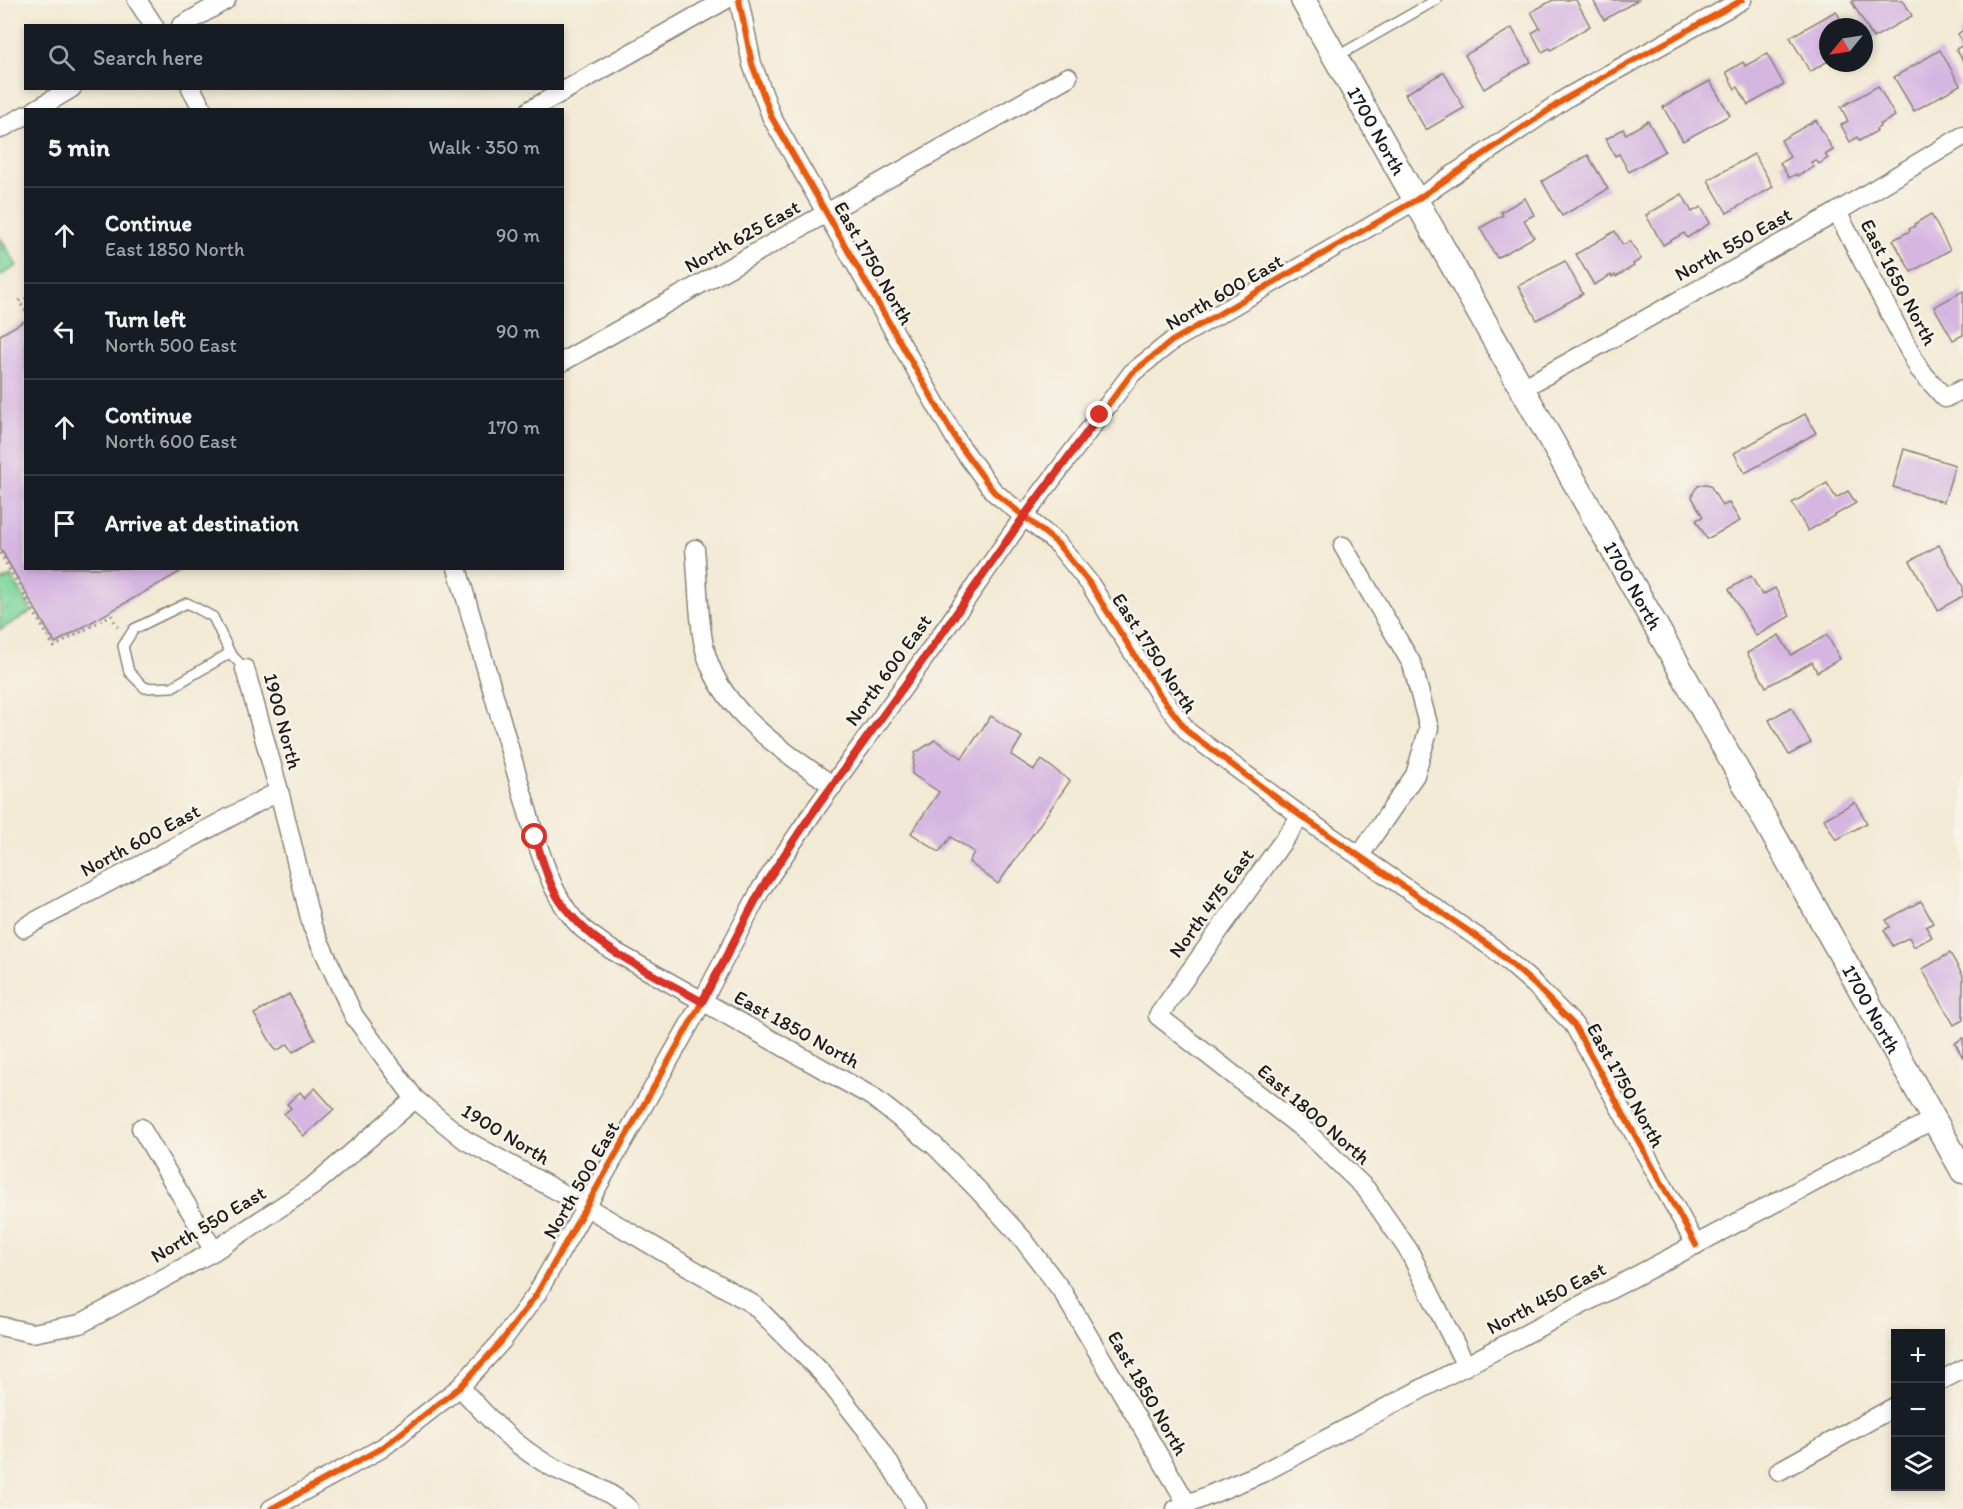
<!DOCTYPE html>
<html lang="en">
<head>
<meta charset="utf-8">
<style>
  body { margin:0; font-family:Itim,sans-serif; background:#20242c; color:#f1f3f6 }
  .controls { position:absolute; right:18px; bottom:18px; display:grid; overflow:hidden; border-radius:0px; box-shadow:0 3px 9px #0003 }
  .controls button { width:54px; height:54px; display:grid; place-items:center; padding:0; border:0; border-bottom:2px solid #363941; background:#171b24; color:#f1f3f6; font:30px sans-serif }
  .compass { position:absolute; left:1819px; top:18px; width:54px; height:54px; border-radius:50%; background:#171b24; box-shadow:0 3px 9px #0003; rotate:240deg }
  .stop { position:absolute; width:18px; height:18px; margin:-14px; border:4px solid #d93025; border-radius:50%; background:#fff }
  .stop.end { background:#d93025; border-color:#fff; box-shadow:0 2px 6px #0008 }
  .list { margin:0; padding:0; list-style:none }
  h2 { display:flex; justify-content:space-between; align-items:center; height:78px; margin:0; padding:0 24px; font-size:26px }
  h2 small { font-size:20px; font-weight:400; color:#9ea1a6 }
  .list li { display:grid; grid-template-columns:39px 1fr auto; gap:18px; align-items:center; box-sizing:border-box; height:96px; padding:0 24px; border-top:2px solid #363941 }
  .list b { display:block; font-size:22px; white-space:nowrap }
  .list p { margin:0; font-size:20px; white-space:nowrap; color:#9ea1a6 }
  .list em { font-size:20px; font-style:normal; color:#9ea1a6 }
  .icon { flex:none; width:33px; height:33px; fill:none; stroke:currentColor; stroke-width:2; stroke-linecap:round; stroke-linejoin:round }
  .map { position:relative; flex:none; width:1963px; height:1509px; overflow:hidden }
  .search { position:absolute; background:#171b24; box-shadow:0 3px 9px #0003; left:24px; top:24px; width:540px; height:66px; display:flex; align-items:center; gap:15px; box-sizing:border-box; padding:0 21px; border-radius:0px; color:#9ea1a6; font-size:22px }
  .panel { position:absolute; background:#171b24; box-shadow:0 3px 9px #0003; left:24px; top:108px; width:540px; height:462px; border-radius:0px }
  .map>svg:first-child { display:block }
</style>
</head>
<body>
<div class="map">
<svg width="1963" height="1509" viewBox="0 0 1963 1509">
  <defs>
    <pattern id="park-tufts" width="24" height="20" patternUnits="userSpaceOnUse" patternTransform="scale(1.5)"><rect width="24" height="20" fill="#80d79b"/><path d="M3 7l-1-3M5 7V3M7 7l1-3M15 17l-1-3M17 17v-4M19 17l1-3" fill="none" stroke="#6eb885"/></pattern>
  </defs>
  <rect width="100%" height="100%" fill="#f7f3e8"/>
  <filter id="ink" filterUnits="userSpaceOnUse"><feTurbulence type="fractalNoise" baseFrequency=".0167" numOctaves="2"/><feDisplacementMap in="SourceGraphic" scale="12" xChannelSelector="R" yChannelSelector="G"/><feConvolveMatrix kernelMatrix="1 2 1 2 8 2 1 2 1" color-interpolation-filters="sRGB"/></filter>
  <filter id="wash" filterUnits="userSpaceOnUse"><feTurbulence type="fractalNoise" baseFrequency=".008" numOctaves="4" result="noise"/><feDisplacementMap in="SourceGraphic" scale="24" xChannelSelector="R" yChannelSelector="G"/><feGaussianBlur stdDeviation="1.35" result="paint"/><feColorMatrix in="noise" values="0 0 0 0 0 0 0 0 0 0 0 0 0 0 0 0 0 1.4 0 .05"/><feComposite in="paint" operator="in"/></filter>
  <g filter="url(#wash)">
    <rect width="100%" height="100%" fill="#f3ead5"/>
    <!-- park -->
    <g fill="url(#park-tufts)" stroke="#4e7a5c" stroke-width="1.5">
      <path d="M0,237L17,266L0,276Z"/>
      <path d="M11,576L32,611L0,630V582Z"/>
    </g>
    <g id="blocks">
      <!-- building -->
      <g fill="#d6b6e1">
        <path d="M1553,0H1576L1590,26L1551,50L1550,48L1542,52L1532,33L1540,28L1531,12Z"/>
        <path d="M1593,0H1638L1604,20Z"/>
        <path d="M1855,0H1903L1912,16L1873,38L1852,2Z"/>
        <path d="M1836,11L1845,27H1828V61L1810,72L1790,37Z"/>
        <path d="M1512,28L1531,62L1484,89L1465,55Z"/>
        <path d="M1963,30V43L1958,34Z"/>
        <path d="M1963,45V61L1956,49Z"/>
        <path d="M1940,50L1960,85L1914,111L1894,77Z"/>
        <path d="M1767,54L1784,85L1748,105L1738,87L1735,89L1726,72L1743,62L1745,66Z"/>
        <path d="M1444,72L1464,108L1426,130L1405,94Z"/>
        <path d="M1710,81L1730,115L1683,141L1663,107Z"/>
        <path d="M1878,86L1895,116L1879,125L1880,127L1876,129L1877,131L1859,141L1857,137L1850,142L1841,125L1848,121L1841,107Z"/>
        <path d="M1816,120L1833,150L1825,155L1828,158L1819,164L1816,160L1811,162L1814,167L1797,176L1796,174L1789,178L1780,163L1790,157L1781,140Z"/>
        <path d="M1648,121L1665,151L1629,172L1619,154L1615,156L1606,139L1623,129L1626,134Z"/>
        <path d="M1754,154L1773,187L1727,213L1708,180Z"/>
        <path d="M1588,155L1608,189L1562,216L1542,181Z"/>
        <path d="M1682,194L1692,212L1701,207L1710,223L1687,238L1684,233L1663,245L1646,215Z"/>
        <path d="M1525,198L1534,215L1524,220L1534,237L1497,258L1480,228L1503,215L1501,212Z"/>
        <path d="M1931,214L1950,250L1911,272L1893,240L1910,231L1909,229L1915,226L1914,224Z"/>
        <path d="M1615,231L1623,245L1630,241L1641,259L1633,264L1634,266L1616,277L1615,275L1612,277L1611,275L1594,285L1576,254Z"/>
        <path d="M1565,261L1583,294L1537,320L1518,286Z"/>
        <path d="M1963,291V335L1953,340L1934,307Z"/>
        <path d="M26,320V568H178L180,572L55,643L0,548V335Z"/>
        <path d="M1805,414L1816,433L1745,473L1734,453Z"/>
        <path d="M1904,449L1955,465L1944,502L1893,487Z"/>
        <path d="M1827,483L1836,498L1848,491L1856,503L1808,531L1792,503Z"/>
        <path d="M1705,484L1710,485L1722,506L1729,503L1740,521L1707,539L1696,520L1703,517L1692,497L1694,491L1698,486Z"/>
        <path d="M1939,545L1963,587V596L1938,610L1910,561Z"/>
        <path d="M1751,576L1762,595L1775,588L1790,616L1756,636L1729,589Z"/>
        <path d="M1779,635L1791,655L1827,635L1840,659L1817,672L1812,662L1766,687L1747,653Z"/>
        <path d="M1791,707L1811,743L1789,755L1769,720Z"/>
        <path d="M991,716L1022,737L1011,755L1034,770L1042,760L1070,781L998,884L969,862L974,852L951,837L939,852L911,833L939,792L912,774L915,753L935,740L962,758Z"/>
        <path d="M1855,802L1867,823L1836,840L1824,819Z"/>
        <path d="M1921,901L1933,923L1926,927L1932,937L1914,947L1909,937L1893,946L1884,930L1890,927L1886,920Z"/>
        <path d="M1950,953L1963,976V1020L1954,1025L1922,969Z"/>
        <path d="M289,994L315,1039L293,1052L288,1044L276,1051L254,1014Z"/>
        <path d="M1963,1038V1058L1955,1043Z"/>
        <path d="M315,1088L334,1109L304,1136L284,1114L291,1108L287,1104L300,1092L305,1098Z"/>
      </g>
    </g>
  </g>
  <g filter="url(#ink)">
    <use href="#blocks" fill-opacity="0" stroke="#888378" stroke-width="1.5"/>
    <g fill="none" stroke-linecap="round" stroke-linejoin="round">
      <defs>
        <g id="lane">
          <path d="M1336,57L1436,0"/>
          <path d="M230,653L172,687L145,688L129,672L123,646L134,629L187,603L213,617L230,653L245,669"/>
        </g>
        <g id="street">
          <path d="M137,0L154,26"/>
          <path d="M739,0L752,64L772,118L958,443L994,492L1057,543L1090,584L1157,691L1188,732L1301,816L1493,948L1534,984L1574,1025L1696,1245"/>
          <path d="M181,26L226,0"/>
          <path d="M191,88L203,110"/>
          <path d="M35,110L72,88"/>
          <path d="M530,110L725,0"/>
          <path d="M0,129L26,115"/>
          <path d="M1837,212L1919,369L1945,398L1963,389"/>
          <path d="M562,362L1068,77"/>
          <path d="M1523,388L1837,212L1963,136"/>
          <path d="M1343,546L1412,664L1429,728L1415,775L1360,855"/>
          <path d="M695,549C698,579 698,617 704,646C718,711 783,750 833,786"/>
          <path d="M457,568L535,837C546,870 557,905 583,929C592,936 601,942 610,949L871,1096L935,1146L978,1190L1022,1238L1062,1291L1188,1505"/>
          <path d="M245,669L279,791L312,926L354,1016L415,1099L465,1140L585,1206L754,1305L822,1373L876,1442L917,1509"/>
          <path d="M1301,816L1158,1016L1308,1133L1366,1189L1409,1251L1466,1366"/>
          <path d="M23,928L279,791"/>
          <path d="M141,1128L214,1251"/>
          <path d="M0,1326L32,1333L80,1324L214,1251L314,1185L415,1099"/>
          <path d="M1940,1381L1963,1369"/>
          <path d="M460,1387C487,1417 515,1447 552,1467C577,1480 609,1488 629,1509"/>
          <path d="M1779,1471L1896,1406"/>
          <path d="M271,1509L382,1448L460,1387L501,1342L536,1295L702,1002L761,889L809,818L946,628L1025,515L1132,373L1172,341L1416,200L1568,97L1742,0"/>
          <path d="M1176,1509L1262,1473L1934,1119"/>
        </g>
        <g id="secondary">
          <path id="s1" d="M1303,0L1963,1171"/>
        </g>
      </defs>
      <!-- lane casing -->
      <use href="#lane" stroke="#888378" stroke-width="12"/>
      <!-- street casing -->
      <use href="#street" stroke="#888378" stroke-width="21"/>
      <!-- secondary casing -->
      <use href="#secondary" stroke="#888378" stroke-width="27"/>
      <!-- path -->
      <g stroke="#888378" stroke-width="3" stroke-dasharray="1.5 4.5" stroke-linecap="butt">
        <path d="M26,298L19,301L26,312"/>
        <path d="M0,553L54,647L111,615L119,629"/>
      </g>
      <!-- lane -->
      <use href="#lane" stroke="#fff" stroke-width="9"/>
      <!-- street -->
      <use href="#street" stroke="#fff" stroke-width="18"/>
      <!-- secondary -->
      <use href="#secondary" stroke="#fff" stroke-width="24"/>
      <defs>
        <g id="cycleway">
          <path d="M739,0L752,64L772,118L958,443L994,492L1057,543L1090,584L1157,691L1188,732L1301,816L1493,948L1534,984L1574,1025L1696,1245"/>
          <path d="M271,1509L382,1448L460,1387L501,1342L536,1295L702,1002L761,889L809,818L946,628L1025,515L1132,373L1172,341L1416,200L1568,97L1742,0"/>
        </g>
      </defs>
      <!-- cycleway casing -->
      <use href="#cycleway" stroke="#f7f3e8" stroke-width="10"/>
      <!-- cycleway -->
      <use href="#cycleway" stroke="#e8590c" stroke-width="6"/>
    </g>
  </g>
  <g fill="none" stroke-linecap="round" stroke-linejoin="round" filter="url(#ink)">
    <!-- route -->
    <path stroke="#d93025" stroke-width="8" d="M535,837C542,858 548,883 560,901C592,948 654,974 702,1002L761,890L809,818L946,628L1025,515L1100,415"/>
  </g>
  <g text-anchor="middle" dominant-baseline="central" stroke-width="5" stroke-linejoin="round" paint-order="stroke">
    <!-- street labels -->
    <g font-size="20" fill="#1c1c1c" stroke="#f7f3e8">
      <text stroke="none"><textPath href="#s1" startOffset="150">1700 North</textPath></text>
      <text transform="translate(742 236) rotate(-29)">North 625 East</text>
      <text transform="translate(1733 244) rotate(-29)">North 550 East</text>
      <text transform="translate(874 263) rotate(60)">East 1750 North</text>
      <text transform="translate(1899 282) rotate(62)">East 1650 North</text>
      <text transform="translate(1224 292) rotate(-30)">North 600 East</text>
      <text stroke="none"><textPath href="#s1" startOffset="672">1700 North</textPath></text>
      <text transform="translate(1155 653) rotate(57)">East 1750 North</text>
      <text transform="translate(888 670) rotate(-54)">North 600 East</text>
      <text transform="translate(283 721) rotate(75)">1900 North</text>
      <text transform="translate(140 840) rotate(-28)">North 600 East</text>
      <text transform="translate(1211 903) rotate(-54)">North 475 East</text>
      <text stroke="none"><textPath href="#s1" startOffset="1158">1700 North</textPath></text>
      <text transform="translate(797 1029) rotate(29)">East 1850 North</text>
      <text transform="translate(1626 1085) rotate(61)">East 1750 North</text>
      <text transform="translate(1314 1114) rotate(41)">East 1800 North</text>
      <text transform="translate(506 1134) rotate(31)">1900 North</text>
      <text transform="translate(581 1180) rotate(-60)">North 500 East</text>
      <text transform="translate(208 1224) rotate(-31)">North 550 East</text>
      <text transform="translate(1546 1298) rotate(-28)">North 450 East</text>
      <text transform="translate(1148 1393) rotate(60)">East 1850 North</text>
    </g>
  </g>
</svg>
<div class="controls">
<button>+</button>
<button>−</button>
<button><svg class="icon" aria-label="layers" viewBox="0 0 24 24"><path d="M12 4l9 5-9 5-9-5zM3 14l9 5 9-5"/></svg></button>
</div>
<svg class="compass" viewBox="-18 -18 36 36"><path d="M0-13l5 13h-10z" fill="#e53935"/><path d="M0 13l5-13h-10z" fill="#9ea1a6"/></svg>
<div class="stop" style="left:535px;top:837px"></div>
<div class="stop end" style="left:1100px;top:415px"></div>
<div class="search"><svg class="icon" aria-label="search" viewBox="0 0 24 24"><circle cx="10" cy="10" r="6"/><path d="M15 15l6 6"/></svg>Search here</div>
<section class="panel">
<h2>5 min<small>Walk · 350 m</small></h2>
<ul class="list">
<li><svg class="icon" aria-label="ahead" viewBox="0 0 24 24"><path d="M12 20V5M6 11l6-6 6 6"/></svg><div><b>Continue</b><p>East 1850 North</p></div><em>90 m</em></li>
<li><svg class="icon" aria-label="left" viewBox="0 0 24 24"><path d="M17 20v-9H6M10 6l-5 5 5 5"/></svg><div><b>Turn left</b><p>North 500 East</p></div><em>90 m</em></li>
<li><svg class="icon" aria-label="ahead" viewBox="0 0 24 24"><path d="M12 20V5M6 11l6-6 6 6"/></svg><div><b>Continue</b><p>North 600 East</p></div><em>170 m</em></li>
<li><svg class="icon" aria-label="arrive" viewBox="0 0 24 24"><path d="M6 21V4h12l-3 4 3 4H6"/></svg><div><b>Arrive at destination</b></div></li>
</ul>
</section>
</div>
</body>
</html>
